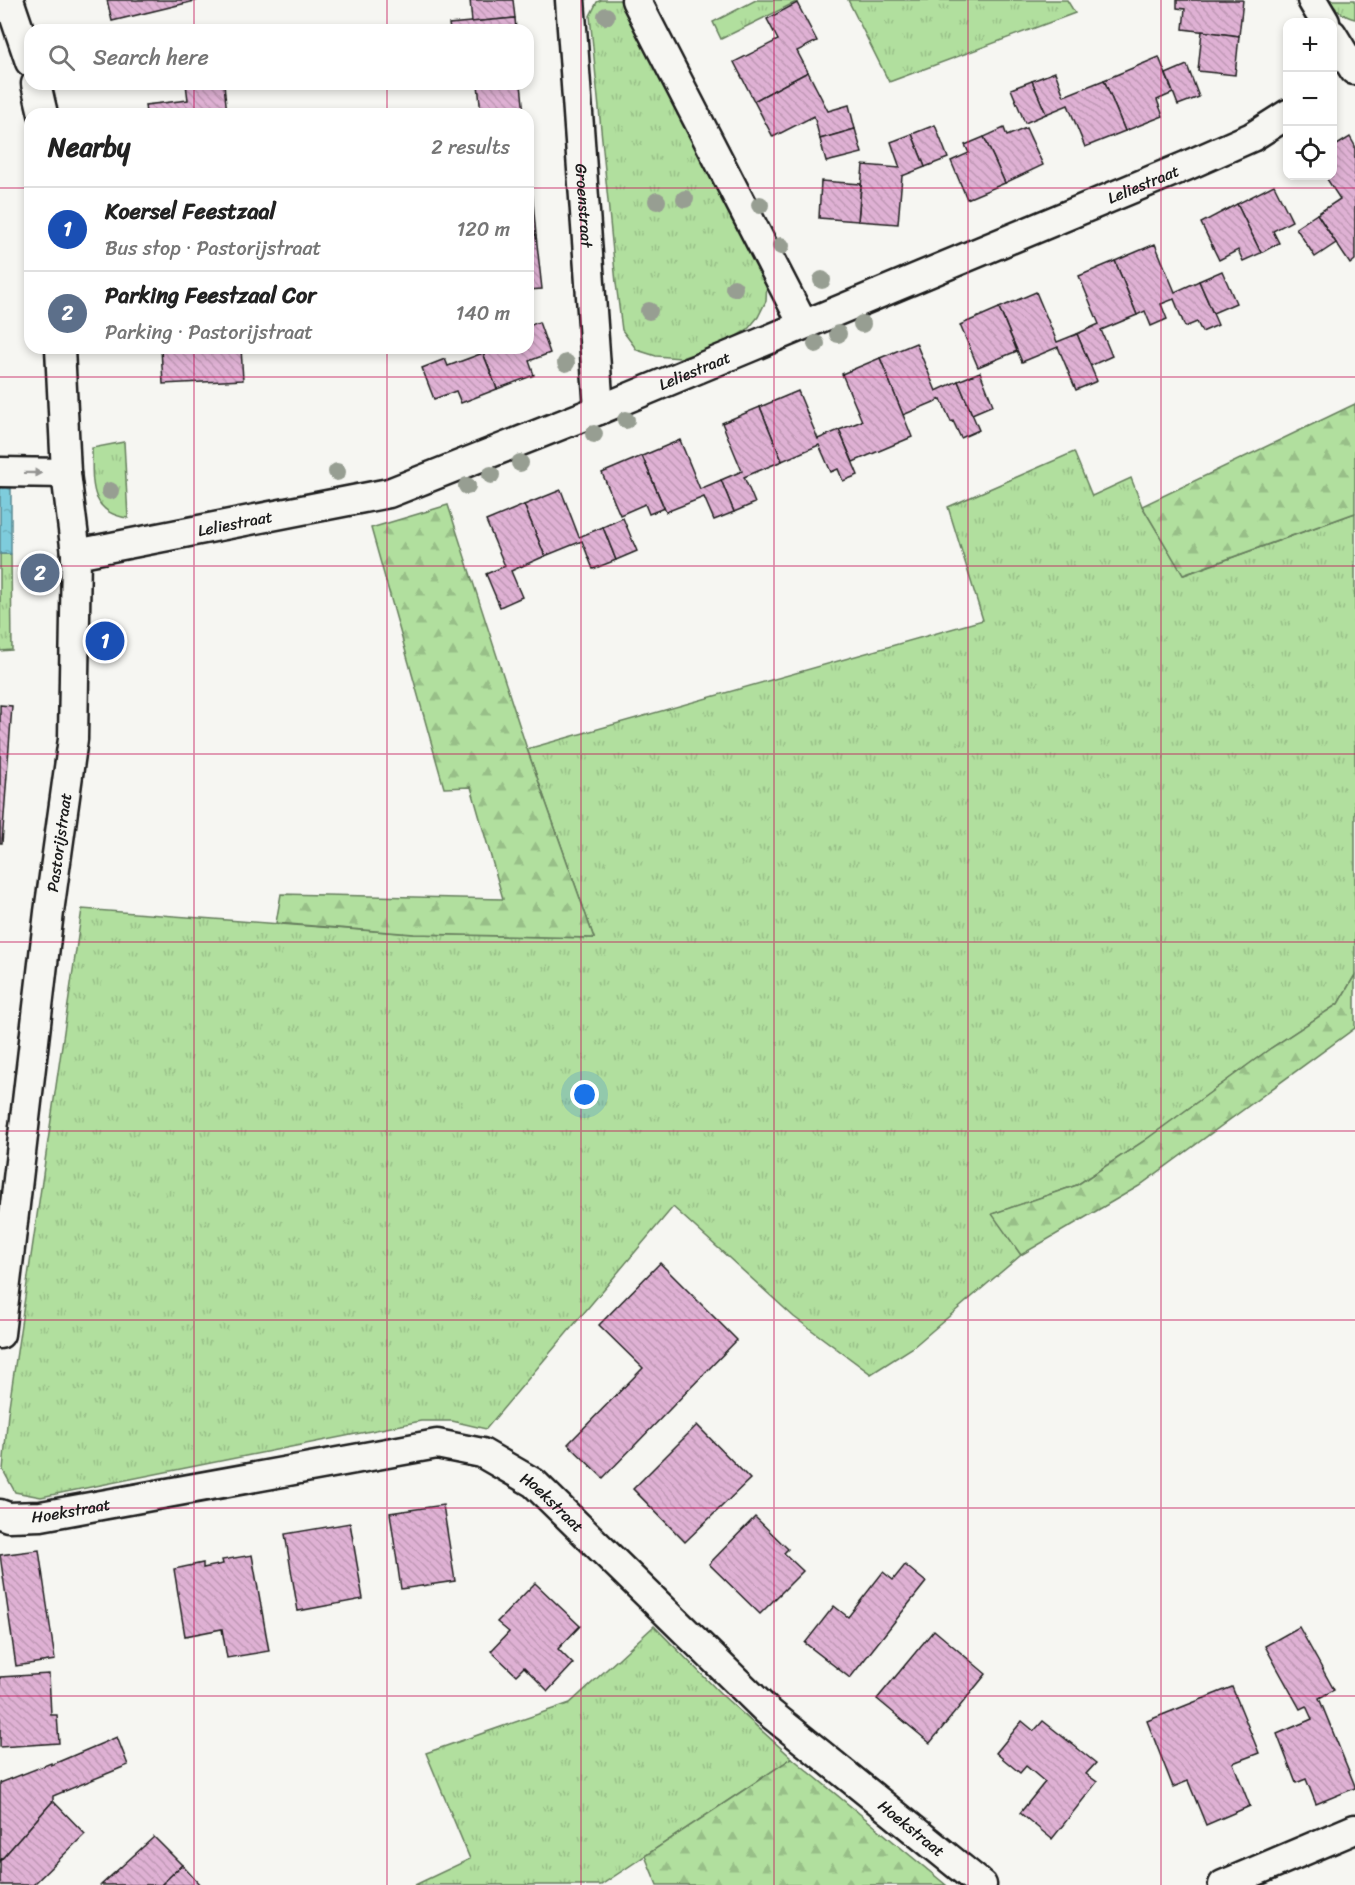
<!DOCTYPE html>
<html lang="en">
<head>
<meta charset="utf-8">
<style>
  body { margin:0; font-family:Sriracha,sans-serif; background:#f2f2f2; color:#222 }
  .controls { position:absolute; right:18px; top:18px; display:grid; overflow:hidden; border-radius:12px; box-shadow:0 3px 9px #0003 }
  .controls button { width:54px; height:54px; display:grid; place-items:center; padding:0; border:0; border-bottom:2px solid #e0e0e0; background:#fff; color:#222; font:30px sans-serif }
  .you { position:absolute; left:585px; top:1095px; width:21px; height:21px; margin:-15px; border:4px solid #fff; border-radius:50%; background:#1a73e8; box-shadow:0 0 0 9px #1a73e833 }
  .badge { display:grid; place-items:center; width:39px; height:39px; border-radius:50%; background:#0b8043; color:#fff; font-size:20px; font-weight:700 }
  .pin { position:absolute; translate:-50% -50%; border:3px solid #fff; box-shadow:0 2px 6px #0006 }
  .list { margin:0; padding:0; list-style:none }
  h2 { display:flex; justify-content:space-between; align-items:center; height:78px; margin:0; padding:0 24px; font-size:26px }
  h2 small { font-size:20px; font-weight:400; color:#767676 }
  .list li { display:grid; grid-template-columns:39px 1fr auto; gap:18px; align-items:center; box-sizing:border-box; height:84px; padding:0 24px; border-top:2px solid #e0e0e0 }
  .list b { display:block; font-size:22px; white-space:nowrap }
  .list p { margin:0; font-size:20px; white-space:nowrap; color:#767676 }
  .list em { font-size:20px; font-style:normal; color:#767676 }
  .icon { flex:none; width:33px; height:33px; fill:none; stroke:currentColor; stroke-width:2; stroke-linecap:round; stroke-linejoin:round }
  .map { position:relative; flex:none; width:1355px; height:1885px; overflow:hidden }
  .search { position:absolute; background:#fff; box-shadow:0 3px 9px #0003; left:24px; top:24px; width:510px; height:66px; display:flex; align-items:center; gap:15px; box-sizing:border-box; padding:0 21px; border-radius:18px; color:#767676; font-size:22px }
  .panel { position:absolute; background:#fff; box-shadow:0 3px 9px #0003; left:24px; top:108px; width:510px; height:246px; border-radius:18px }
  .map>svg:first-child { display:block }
</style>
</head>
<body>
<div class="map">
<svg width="1355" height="1885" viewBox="0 0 1355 1885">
  <defs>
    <pattern id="grass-tufts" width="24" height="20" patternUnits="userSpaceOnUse" patternTransform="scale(1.5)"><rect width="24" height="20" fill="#b1df9e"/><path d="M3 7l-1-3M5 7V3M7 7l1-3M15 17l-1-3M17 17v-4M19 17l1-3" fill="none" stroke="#98bf88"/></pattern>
    <pattern id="forest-firs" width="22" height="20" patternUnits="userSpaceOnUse" patternTransform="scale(1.5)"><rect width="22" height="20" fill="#b1df9e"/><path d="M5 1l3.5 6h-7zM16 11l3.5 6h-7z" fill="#98bf88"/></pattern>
    <pattern id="water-ripples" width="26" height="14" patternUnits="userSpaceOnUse" patternTransform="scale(1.5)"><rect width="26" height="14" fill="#7eccdc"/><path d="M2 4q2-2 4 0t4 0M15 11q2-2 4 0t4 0" fill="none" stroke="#6cafbc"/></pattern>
    <pattern id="building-back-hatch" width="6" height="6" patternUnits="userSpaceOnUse" patternTransform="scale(1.5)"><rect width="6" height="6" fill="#dfb1d4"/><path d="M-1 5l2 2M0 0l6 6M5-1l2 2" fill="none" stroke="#bf98b5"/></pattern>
  </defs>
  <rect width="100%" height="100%" fill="#f6f6f2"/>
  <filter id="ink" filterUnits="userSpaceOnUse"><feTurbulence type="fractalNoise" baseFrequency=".0167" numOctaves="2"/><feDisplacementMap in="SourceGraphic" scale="12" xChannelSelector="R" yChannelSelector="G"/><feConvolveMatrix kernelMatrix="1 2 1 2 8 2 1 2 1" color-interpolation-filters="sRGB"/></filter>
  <g filter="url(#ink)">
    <!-- grass -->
    <g fill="url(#grass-tufts)" stroke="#667e5d" stroke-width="1.5">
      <path d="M601,0H623L767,278L766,301L758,317L748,329L726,343L681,358L656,356L637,350L622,330L616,283L590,16L597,2Z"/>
      <path d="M756,0H800L721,39L713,22Z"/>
      <path d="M848,0H1067L1075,13L889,82Z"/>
      <path d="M1329,0H1355V19C1345,17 1334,9 1329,0Z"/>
      <path d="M124,442L128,518C87,513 93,479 92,448Z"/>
      <path d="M1074,452L1092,496L1131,478L1142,506L1184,575L1355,513V975L1338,1004L1271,1048L1144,1141L1077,1185L993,1214L1021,1255L912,1348L871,1374L794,1317L673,1207L486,1429L452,1421H421L41,1497L15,1492L3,1470L8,1413L82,909L414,934L594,938L527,749L983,620L948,507Z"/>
      <path d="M0,554H11L12,650L0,651Z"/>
      <path d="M654,1626L723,1696L792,1758L601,1885H415L470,1859L426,1753L570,1703Z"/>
    </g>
    <!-- forest -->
    <g fill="url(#forest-firs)" stroke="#667e5d" stroke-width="1.5">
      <path d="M1355,404V513L1183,575L1142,506Z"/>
      <path d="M448,505L527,749L594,938L414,934L276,923L281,894L503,899L471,787L444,788L371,528Z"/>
      <path d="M1355,975V1028L1139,1186L1021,1255L992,1214L1077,1185L1144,1141L1271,1048L1338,1004Z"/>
      <path d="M792,1758L946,1885H657L645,1856Z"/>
    </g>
    <!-- water -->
    <path fill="url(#water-ripples)" stroke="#57868f" stroke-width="1.5" d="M11,483V554H0V484Z"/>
    <!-- building -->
    <g fill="url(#building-back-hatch)" stroke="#1c1c1c" stroke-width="1.5">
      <path d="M107,0H199L112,21Z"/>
      <path d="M470,0H513L515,18L472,22Z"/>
      <path d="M1177,0H1243L1239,36L1183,29L1185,9L1177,8Z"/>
      <path d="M797,3L817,41L797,51L808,72L754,101L734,62L778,40L767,19Z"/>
      <path d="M515,18L516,30H450L449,24Z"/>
      <path d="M1202,31L1239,36L1235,75L1198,71Z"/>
      <path d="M1159,57L1173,93L1157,100L1163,116L1125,131L1104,80Z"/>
      <path d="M1187,65L1199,97L1178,105L1166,74Z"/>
      <path d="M808,72L828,111L849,105L855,129L820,139L814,116L773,137L754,101Z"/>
      <path d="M1055,72L1064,96L1104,80L1125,131L1085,147L1068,105L1046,114L1032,81Z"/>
      <path d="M1032,81L1046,114L1025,123L1011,89Z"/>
      <path d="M186,84H224L227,114H146L145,105L188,100Z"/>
      <path d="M478,84H521L524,114H481Z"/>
      <path d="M935,125L948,158L925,167L912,134Z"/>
      <path d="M1004,128L1007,136L1026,128L1043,165L1005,183L984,137Z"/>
      <path d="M855,129L862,153L826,162L820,139Z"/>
      <path d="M912,134L925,167L902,176L898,224L858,221L863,165L900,168L891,142Z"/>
      <path d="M984,137L1005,183L967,199L951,161L969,153L965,145Z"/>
      <path d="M1350,137L1355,146V260L1350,264L1317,214L1340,199L1325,176H1332V148Z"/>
      <path d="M531,180L536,235H528V181Z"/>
      <path d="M821,181L861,184L858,221L819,218Z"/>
      <path d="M1274,185L1292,221L1273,231L1279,243L1261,253L1237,204Z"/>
      <path d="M1237,204L1261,253L1243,261L1238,250L1219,260L1201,223Z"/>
      <path d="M1317,214L1336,243L1315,257L1296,228Z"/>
      <path d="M528,235H536L542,289L528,290Z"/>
      <path d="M1155,244L1175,292L1199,281L1218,325L1202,332L1197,322L1185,327L1174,299L1161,304L1167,319L1151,326L1145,311L1137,315L1115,261Z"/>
      <path d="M1115,261L1137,315L1101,330L1112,356L1090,366L1077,334L1099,324L1079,276Z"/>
      <path d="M1222,271L1236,303L1213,313L1199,281Z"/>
      <path d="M1036,292L1057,342L1077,334L1097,381L1076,390L1058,347L1022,362L999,308Z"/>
      <path d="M999,308L1017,351L978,367L960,325Z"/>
      <path d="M539,322L550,353L529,361L534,375L497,389L481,348H528V326Z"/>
      <path d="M916,343L936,391L958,381L979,430L961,438L953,421L951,422L941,399L903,415L880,358Z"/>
      <path d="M161,348H241L243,380L163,384Z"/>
      <path d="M483,353L497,389L461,403L456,391L434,399L422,368L445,359L448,366Z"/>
      <path d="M880,358L912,437L853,462L839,430L862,421L842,374Z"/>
      <path d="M980,372L993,405L972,414L958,381Z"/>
      <path d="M798,391L818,439L839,430L858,475L843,481L838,469L831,472L819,445L782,461L760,407Z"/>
      <path d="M760,407L782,461L744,477L755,503L734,512L721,480L742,471L722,423Z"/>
      <path d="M680,440L700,489L721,480L734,512L714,520L704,497L666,512L642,456Z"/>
      <path d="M642,456L664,508L649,514L645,504L620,515L602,473Z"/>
      <path d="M561,490L579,537L603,527L616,560L593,569L582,541L545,556L524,505Z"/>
      <path d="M524,505L545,556L511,571L522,597L500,607L486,574L505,566L486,521Z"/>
      <path d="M623,518L637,551L616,560L603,527Z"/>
      <path d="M0,705L12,706L2,843H0Z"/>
      <path d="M660,1263L737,1340L603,1478L568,1444L643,1368L599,1325Z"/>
      <path d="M697,1425L750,1479L685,1542L633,1489Z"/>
      <path d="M443,1505L455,1581L401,1589L390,1513Z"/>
      <path d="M755,1517L788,1549L784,1553L803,1571L760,1614L709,1564Z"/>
      <path d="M350,1523L363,1599L298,1611L285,1534Z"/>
      <path d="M39,1550L55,1660L16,1666L0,1555Z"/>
      <path d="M252,1555L269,1651L227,1658L222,1629L185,1636L174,1569L203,1563V1568L223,1564L222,1560Z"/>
      <path d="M905,1565L926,1582L850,1678L805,1643L834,1606L848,1617L883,1572L893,1580Z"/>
      <path d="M535,1583L580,1626L558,1649L573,1664L548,1691L524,1667L516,1675L491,1651L509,1632L497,1622Z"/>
      <path d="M1299,1627L1334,1690L1319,1698L1355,1786V1788L1316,1804L1306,1779L1296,1783L1277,1734L1312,1719L1306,1706L1300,1709L1265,1646Z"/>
      <path d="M934,1630L986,1674L930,1743L877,1699Z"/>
      <path d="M49,1674L51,1715H57L59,1743L0,1747V1677Z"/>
      <path d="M1232,1687L1259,1753L1233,1763L1250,1806L1206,1825L1188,1781L1173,1787L1147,1721Z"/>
      <path d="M1022,1721L1034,1731L1043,1721L1096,1763L1086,1774L1097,1782L1052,1839L1020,1813L1045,1782L1026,1766L1020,1773L996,1753Z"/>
      <path d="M117,1737L128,1765L53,1796V1801L0,1861V1783L51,1763V1765Z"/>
      <path d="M53,1801L85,1834L33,1885H0V1861Z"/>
      <path d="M154,1837L182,1865L161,1885H101Z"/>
      <path d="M182,1865L200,1885H161Z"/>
    </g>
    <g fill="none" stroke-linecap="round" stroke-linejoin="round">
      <defs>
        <g id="street">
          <path d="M9,0L30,62"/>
          <path id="s1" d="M570,0L599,410"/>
          <path d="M636,0L803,324"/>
          <path d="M1312,0L1325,22"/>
          <path d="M1332,34L1354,70"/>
          <path d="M36,84L43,114"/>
          <path d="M0,472L66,473"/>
          <path id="s2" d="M76,554L389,493L599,410L1186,166L1252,137L1288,114"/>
          <path id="s3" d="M0,1334L49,912L73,739L76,554L66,473L60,348"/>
          <path id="s4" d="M0,1514L8,1517L41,1516L437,1444L482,1453L534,1483L766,1710L982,1885"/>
          <path d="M1223,1885L1355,1829"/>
        </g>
      </defs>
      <!-- street casing -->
      <use href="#street" stroke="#1c1c1c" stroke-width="33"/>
      <!-- street -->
      <use href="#street" stroke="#f6f6f2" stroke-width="28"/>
    </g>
    <!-- trees -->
    <g fill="#979e92">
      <circle cx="606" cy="16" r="9"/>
      <circle cx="685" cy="199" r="9"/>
      <circle cx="657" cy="201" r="9"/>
      <circle cx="760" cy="205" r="9"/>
      <circle cx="781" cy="246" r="9"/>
      <circle cx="822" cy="280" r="9"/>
      <circle cx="734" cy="288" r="9"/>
      <circle cx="649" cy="311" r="9"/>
      <circle cx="862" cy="324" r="9"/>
      <circle cx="838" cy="334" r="9"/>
      <circle cx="816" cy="344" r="9"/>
      <circle cx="566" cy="363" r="9"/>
      <circle cx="626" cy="420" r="9"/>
      <circle cx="594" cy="434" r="9"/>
      <circle cx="520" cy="463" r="9"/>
      <circle cx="337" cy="472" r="9"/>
      <circle cx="491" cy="475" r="9"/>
      <circle cx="467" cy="486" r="9"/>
      <circle cx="110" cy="491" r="9"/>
    </g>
    <!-- one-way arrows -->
    <defs><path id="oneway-solid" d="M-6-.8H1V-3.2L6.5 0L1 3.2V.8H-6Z" transform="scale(1.5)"/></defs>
    <use fill="#949492" href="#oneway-solid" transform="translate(33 473) rotate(1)"/>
  </g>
  <!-- grid -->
  <path fill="none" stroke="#c2185b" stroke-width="1.5" stroke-opacity="0.55" d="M194,0V30M387,0V30M581,0V1885M774,0V1885M968,0V1885M1161,0V1885M194,84V114M387,84V114M0,188H30M528,188H1355M194,348V1885M387,348V1885M0,377H1355M0,566H1355M0,754H1355M0,942H1355M0,1131H1355M0,1320H1355M0,1508H1355M0,1696H1355"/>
  <g text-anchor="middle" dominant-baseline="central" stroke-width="4.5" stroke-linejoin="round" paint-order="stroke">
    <!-- street labels -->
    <g font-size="16" fill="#1c1c1c" stroke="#f6f6f2">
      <text stroke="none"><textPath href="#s2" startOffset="1134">Leliestraat</textPath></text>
      <text stroke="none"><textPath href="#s1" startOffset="206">Groenstraat</textPath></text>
      <text stroke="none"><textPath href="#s2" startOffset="648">Leliestraat</textPath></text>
      <text stroke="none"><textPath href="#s2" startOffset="162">Leliestraat</textPath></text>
      <text stroke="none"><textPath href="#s3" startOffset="495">Pastorijstraat</textPath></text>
      <text stroke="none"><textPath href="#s4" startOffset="576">Hoekstraat</textPath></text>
      <text stroke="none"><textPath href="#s4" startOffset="72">Hoekstraat</textPath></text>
      <text stroke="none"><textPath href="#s4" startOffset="1062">Hoekstraat</textPath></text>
    </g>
  </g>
</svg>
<div class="controls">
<button>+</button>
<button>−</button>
<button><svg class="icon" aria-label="locate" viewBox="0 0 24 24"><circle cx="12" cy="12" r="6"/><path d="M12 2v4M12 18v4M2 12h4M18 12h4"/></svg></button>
</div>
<div class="you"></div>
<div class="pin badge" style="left:105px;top:641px;background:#1a4fb4">1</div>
<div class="pin badge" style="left:40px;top:573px;background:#5c6f8a">2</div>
<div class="search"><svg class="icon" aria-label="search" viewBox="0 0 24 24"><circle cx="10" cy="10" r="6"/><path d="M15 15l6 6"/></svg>Search here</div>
<section class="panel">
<h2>Nearby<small>2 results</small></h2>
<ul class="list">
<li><span class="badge" style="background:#1a4fb4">1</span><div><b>Koersel Feestzaal</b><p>Bus stop · Pastorijstraat</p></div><em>120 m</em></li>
<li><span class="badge" style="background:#5c6f8a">2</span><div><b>Parking Feestzaal Cor</b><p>Parking · Pastorijstraat</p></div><em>140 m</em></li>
</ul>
</section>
</div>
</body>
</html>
